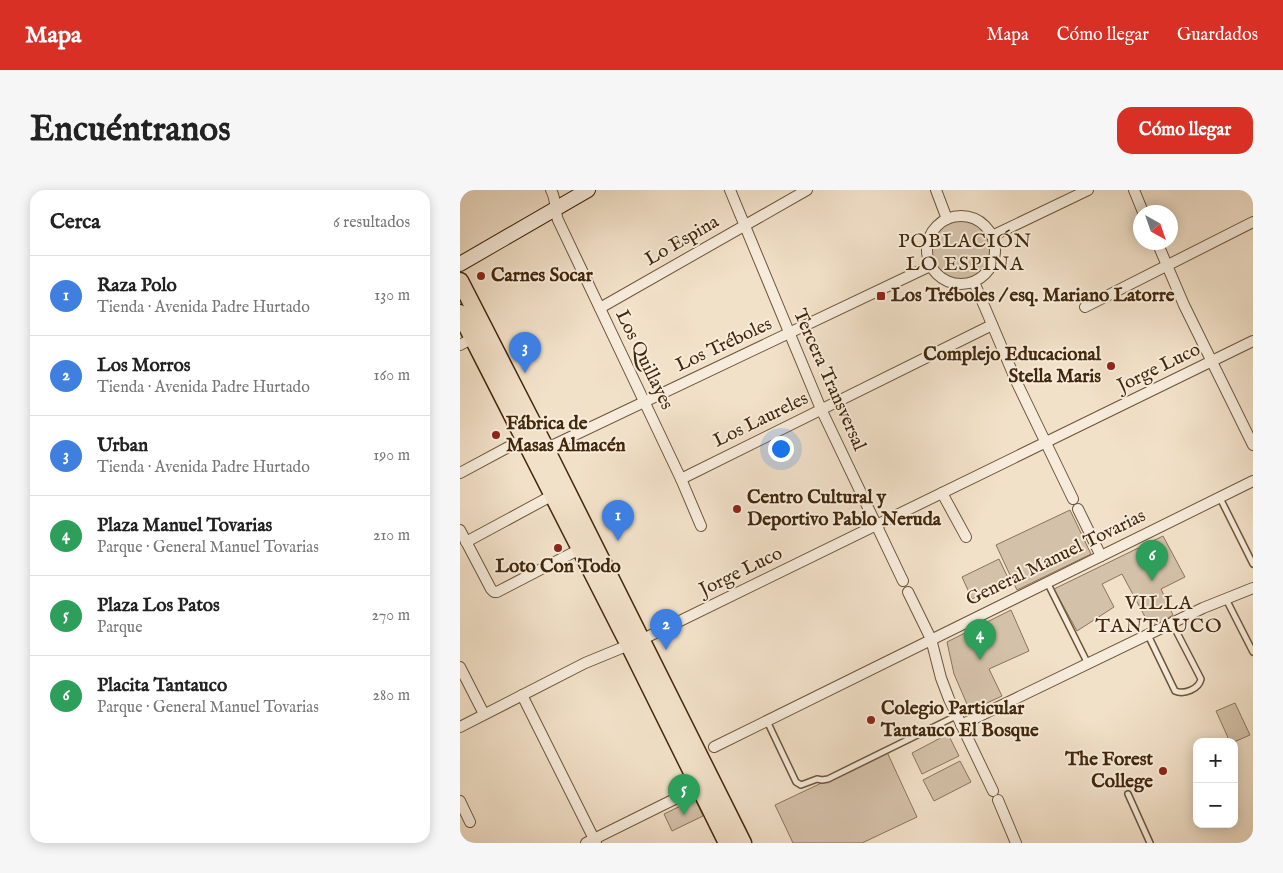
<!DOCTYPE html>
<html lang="es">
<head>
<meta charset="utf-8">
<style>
  body { margin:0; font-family:"IM FELL English",serif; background:#f6f6f6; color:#222 }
  .controls { position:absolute; right:15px; bottom:15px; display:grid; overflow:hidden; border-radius:10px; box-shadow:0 2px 12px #0003 }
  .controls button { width:45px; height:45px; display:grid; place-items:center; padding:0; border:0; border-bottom:1px solid #e0e0e0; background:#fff; color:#222; font:25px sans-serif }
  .compass { position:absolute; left:673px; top:15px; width:45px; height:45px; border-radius:50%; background:#fff; box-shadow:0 2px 12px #0003; rotate:140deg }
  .you { position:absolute; left:320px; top:258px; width:18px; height:18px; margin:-12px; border:4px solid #fff; border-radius:50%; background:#1a73e8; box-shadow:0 0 0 8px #1a73e833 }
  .badge { display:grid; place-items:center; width:32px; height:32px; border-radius:50%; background:#d93025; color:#fff; font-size:16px; font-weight:700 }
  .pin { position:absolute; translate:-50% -41px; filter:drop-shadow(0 1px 2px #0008) }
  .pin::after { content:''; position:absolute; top:26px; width:18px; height:15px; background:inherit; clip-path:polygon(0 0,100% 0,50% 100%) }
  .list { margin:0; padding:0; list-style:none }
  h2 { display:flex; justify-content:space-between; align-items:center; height:65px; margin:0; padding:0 20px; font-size:21px }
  h2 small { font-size:16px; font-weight:400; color:#767676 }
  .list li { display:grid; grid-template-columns:32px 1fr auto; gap:15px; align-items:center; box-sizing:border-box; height:80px; padding:0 20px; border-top:1px solid #e0e0e0 }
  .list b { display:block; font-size:19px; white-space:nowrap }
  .list p { margin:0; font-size:16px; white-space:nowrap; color:#767676 }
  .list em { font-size:16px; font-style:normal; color:#767676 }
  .map { position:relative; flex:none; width:793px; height:653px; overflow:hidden; border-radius:15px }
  header { display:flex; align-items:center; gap:30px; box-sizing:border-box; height:70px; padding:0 25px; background:#d93025; color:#fff }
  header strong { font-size:24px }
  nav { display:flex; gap:28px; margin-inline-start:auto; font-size:18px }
  .intro { display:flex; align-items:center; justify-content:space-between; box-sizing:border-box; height:120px; padding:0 30px }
  h1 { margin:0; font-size:35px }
  .button { padding:12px 22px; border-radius:15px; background:#d93025; color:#fff; font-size:18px; font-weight:700 }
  main { display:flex; gap:30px; padding:0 30px }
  aside { flex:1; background:#fff; border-radius:15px; box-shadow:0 2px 12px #0003 }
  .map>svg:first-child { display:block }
</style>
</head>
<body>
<header>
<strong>Mapa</strong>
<nav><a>Mapa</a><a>Cómo llegar</a><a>Guardados</a></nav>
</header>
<div class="intro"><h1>Encuéntranos</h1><a class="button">Cómo llegar</a></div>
<main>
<aside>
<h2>Cerca<small>6 resultados</small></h2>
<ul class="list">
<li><span class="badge" style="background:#3f7fe0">1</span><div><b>Raza Polo</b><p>Tienda · Avenida Padre Hurtado</p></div><em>130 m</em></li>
<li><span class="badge" style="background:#3f7fe0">2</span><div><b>Los Morros</b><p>Tienda · Avenida Padre Hurtado</p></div><em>160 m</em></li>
<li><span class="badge" style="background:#3f7fe0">3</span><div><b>Urban</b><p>Tienda · Avenida Padre Hurtado</p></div><em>190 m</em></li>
<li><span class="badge" style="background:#2e9e5b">4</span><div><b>Plaza Manuel Tovarias</b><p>Parque · General Manuel Tovarias</p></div><em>210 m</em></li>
<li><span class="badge" style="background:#2e9e5b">5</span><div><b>Plaza Los Patos</b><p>Parque</p></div><em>270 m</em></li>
<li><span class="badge" style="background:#2e9e5b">6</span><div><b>Placita Tantauco</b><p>Parque · General Manuel Tovarias</p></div><em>280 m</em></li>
</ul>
</aside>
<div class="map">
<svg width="793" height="653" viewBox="0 0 793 653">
  <rect width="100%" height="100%" fill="#f2e1c9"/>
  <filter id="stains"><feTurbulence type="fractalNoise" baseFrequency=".004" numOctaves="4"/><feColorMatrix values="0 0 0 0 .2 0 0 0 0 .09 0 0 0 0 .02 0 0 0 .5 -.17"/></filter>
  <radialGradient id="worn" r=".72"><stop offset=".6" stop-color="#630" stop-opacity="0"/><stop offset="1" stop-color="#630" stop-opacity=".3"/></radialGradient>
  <!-- green -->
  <g fill="#d4c1a9" stroke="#8a745a">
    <circle cx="501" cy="60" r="29"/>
    <path d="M610,320L631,364L557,400L536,355Z"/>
    <path d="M703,346L725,387L701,399L713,425L691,438L662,384L642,394L654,417L617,441L594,399Z"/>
    <path d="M539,369L549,390L512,409L502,387Z"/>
    <path d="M551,420L569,461L529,479L542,506L510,521L494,484L487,452Z"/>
    <path d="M775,513L790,545L774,552H770L756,521Z"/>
    <path d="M488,544L499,566L462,584L452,563Z"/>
    <path d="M427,562L457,627L402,653H333L315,615Z"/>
    <path d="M500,571L511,592L474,611L463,590Z"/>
    <path d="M235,609L243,626L212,641L204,624Z"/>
  </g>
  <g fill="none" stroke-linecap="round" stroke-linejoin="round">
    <defs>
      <g id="service">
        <path d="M760,308L793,374"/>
        <path d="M587,392L628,474"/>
        <path d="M766,409L793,462"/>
        <path d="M688,445L715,501C724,505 739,499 741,489L712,433"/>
        <path d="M307,531L336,592L341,595L357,589L362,590L368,589L496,526"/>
        <path d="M668,604L690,653"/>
      </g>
      <g id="minor">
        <path d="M91,0C97,11 94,19 98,30L221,289L241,336"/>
        <path d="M270,0L361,219L443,391"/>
        <path d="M476,0L487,29"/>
        <path d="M674,0L683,22"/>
        <circle cx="501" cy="60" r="34"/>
        <path d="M532,46L628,0"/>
        <path d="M697,52L724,115L793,255"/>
        <path d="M514,92L557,193L613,309"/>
        <path d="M625,117L793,32"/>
        <path d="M140,118L347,0"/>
        <path d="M0,155L13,148"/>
        <path d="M81,261L470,76"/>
        <path d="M0,283L67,247"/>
        <path d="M221,289L532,135"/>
        <path d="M482,303L506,347"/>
        <path d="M618,319L641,366"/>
        <path d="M0,340L31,399L34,402H37L120,359"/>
        <path d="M6,352L93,305"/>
        <path d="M448,402L471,449L481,488L489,509L533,601"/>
        <path d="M0,477L24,524"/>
        <path d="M62,505L136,653"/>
        <path d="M501,535L743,418L793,398"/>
        <path d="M0,537L125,473L181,450L793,151"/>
        <path d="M254,557L793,291"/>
        <path d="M538,610L556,653"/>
        <path d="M0,611L10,632"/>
        <path d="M126,653L239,597"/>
      </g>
      <path id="secondary" d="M0,74L128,0"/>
      <g id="primary">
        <path d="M0,91L86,259L283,653"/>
        <path d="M0,123L169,455L267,653"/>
      </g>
    </defs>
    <!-- service casing -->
    <use href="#service" stroke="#6d563a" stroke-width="8"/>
    <!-- minor casing -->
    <use href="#minor" stroke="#6d563a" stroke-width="12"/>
    <!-- secondary casing -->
    <use href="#secondary" stroke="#41270b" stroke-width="16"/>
    <!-- primary casing -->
    <use href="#primary" stroke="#41270b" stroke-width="19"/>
    <!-- service -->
    <use href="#service" stroke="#f7ecdc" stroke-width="5"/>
    <!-- minor -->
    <use href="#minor" stroke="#f7ecdc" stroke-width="10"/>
    <!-- secondary -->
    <use href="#secondary" stroke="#f7ecdc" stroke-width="14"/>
    <!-- primary -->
    <use href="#primary" stroke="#f2e1c9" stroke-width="16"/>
  </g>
  <!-- markers -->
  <g fill="#8f2418" stroke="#f7ecdc" stroke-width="2">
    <circle cx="21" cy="86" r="5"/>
    <rect x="416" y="101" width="10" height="10" rx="2.5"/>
    <circle cx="651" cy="176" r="5"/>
    <circle cx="36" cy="245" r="5"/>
    <circle cx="277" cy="319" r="5"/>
    <circle cx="98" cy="358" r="5"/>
    <circle cx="411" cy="530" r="5"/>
    <circle cx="703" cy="581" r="5"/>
  </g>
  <g text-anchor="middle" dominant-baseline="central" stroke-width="4" stroke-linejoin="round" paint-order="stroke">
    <!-- street labels -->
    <g font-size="19" fill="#41270b" stroke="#f7ecdc">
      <text transform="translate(222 51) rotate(-30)">Lo Espina</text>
      <text transform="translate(264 155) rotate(-25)">Los Tréboles</text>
      <text transform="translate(184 170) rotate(64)">Los Quillayes</text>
      <text transform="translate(699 178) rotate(-26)">Jorge Luco</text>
      <text transform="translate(369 190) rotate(66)">Tercera Transversal</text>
      <text transform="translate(301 230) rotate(-26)">Los Laureles</text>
      <text transform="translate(596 368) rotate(-26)">General Manuel Tovarias</text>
      <text transform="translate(281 382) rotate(-26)">Jorge Luco</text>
    </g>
    <!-- poi labels -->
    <g font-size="19" font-weight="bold" fill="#41270b" stroke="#f7ecdc" text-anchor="start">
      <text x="31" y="86">Carnes Socar</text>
      <text x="431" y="106">Los Tréboles / esq. Mariano Latorre</text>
      <text x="641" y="165" text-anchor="end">Complejo Educacional<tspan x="641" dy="22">Stella Maris</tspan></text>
      <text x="46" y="234">Fábrica de<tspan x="46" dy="22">Masas Almacén</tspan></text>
      <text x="287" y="308">Centro Cultural y<tspan x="287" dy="22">Deportivo Pablo Neruda</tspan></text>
      <text x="98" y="377" text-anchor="middle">Loto Con Todo</text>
      <text x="421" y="519">Colegio Particular<tspan x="421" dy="22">Tantauco El Bosque</tspan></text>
      <text x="693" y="570" text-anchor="end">The Forest<tspan x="693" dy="22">College</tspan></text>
    </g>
    <!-- neighbourhood labels -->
    <g font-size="20" letter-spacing="1" fill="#41270b" stroke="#f7ecdc">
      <text x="505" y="51">POBLACIÓN<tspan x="505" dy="23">LO ESPINA</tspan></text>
      <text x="699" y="413">VILLA<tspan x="699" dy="23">TANTAUCO</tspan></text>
    </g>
  </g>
  <rect width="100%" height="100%" filter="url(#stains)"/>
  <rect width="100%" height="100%" fill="url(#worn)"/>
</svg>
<div class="controls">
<button>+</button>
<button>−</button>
</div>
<svg class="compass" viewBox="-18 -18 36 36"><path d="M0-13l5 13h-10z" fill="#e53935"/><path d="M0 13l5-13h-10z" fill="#767676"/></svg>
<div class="you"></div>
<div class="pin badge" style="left:158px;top:351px;background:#3f7fe0">1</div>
<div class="pin badge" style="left:206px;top:460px;background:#3f7fe0">2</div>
<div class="pin badge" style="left:65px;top:183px;background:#3f7fe0">3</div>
<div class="pin badge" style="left:520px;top:470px;background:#2e9e5b">4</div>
<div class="pin badge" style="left:224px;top:625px;background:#2e9e5b">5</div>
<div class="pin badge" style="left:692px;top:391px;background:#2e9e5b">6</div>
</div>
</main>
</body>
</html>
